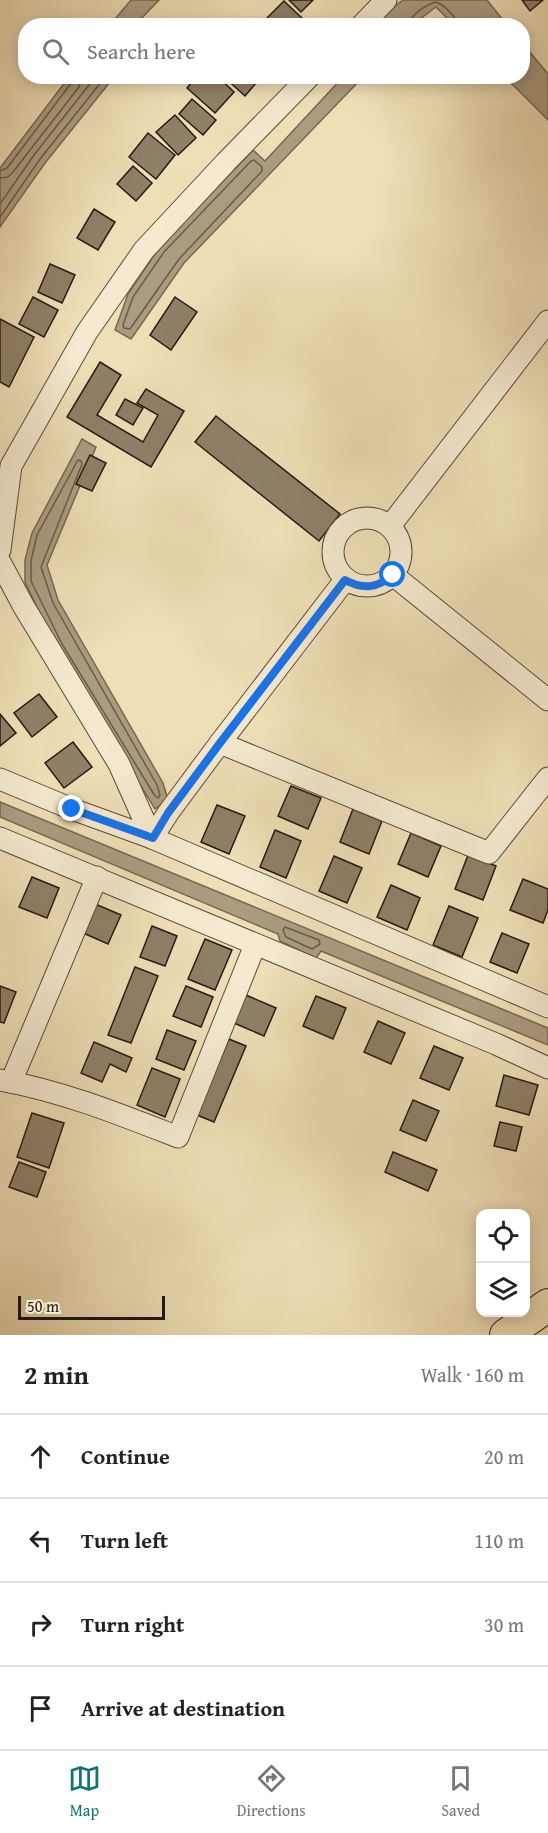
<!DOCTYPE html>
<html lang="en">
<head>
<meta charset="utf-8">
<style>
  body { margin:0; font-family:"Gentium Book Plus",serif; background:#f2f2f2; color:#222 }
  .controls { position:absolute; right:18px; bottom:18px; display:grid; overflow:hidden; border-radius:12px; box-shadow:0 3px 15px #0003 }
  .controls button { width:54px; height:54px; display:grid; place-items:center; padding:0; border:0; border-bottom:2px solid #e0e0e0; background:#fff; color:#222; font:30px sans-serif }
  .scale { position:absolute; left:18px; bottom:15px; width:147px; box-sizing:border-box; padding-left:6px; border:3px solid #271a12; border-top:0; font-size:16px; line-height:21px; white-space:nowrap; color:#271a12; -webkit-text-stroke:4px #f5ead0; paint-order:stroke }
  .stop { position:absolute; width:18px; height:18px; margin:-14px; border:4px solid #1a73e8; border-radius:50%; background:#fff }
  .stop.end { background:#1a73e8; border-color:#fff; box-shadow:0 2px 6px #0008 }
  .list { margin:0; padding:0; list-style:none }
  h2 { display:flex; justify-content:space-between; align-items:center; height:78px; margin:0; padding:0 24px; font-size:26px }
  h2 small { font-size:20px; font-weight:400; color:#767676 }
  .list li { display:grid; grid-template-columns:39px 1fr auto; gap:18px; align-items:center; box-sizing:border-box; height:84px; padding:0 24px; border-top:2px solid #e0e0e0 }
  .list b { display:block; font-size:22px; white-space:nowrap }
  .list em { font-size:20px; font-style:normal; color:#767676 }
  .icon { flex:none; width:33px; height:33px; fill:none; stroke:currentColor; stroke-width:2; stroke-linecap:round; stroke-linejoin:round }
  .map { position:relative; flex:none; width:548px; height:1335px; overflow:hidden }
  .search { position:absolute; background:#fff; box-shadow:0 3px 15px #0003; left:18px; right:18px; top:18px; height:66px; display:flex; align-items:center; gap:15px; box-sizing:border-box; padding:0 21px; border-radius:24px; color:#767676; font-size:22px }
  .sheet { height:414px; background:#fff }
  nav { display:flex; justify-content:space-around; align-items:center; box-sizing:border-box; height:84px; border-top:2px solid #e0e0e0; background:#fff; font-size:16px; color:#767676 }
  nav a { display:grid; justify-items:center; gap:3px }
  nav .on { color:#0f766e }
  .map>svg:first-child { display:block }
</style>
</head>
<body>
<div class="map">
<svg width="548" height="1335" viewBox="0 0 548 1335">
  <rect width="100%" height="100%" fill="#efdfb7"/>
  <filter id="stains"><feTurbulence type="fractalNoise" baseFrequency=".00333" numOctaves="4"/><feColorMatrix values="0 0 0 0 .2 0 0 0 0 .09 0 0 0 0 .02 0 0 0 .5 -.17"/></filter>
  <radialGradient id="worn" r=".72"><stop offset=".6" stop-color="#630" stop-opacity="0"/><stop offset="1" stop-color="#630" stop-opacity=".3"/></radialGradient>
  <!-- water -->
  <g fill="#ab9c7f" stroke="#766853" stroke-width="1.5">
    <path d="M131,0H159L135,25H110Z"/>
    <path d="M403,0H487L507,25H454L436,7L412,25L374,26L383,15Z"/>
    <path d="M523,44L548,74V120L505,77L522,76Z"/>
    <path d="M69,77H114L45,163L0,227V168Z"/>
    <path d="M343,77H363L184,263L131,339L115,330L128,294L159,248L253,150L265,161Z"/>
    <path d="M82,439L96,447L47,565L58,600L163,783L168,800L155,809L56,647L25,582V560L32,533Z"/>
    <path d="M0,802L548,1028V1045L321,951L316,958L280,941L278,934L0,817Z"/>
  </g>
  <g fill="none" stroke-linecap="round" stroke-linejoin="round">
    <!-- shore -->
    <g stroke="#695b48" stroke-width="1.5">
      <path d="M409,26C410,14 426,5 436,2C444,5 457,17 458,26"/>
      <path d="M254,160L262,167V171L179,259L130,329L124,328L123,325L133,297L164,252L251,161Z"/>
      <path d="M0,171L7,168L72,82L74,76"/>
      <path d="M0,178L8,177L13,172L79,87L81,76"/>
      <path d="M0,204L34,155L96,76"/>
      <path d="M0,217L40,159L106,76"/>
      <path d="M78,460L81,461L82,464L41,567L53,603L157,785L160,795L158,798L155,796L62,644L31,581V561L37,535Z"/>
      <path d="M285,927L319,940L320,944L312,949L286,937L283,930Z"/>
    </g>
  </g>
  <!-- building -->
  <g fill="#8f8068" stroke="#271a12" stroke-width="1.5">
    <path d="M289,0H313L301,12Z"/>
    <path d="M522,0H543L530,11Z"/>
    <path d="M284,1L304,20L298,26H267L263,22Z"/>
    <path d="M197,76H217L234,92L215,113L187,88Z"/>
    <path d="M223,76H262L245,96Z"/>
    <path d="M192,99L216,120L203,135L179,114Z"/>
    <path d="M175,115L196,138L178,155L156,132Z"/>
    <path d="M148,133L175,155L156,179L129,157Z"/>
    <path d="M133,166L152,183L136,201L117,184Z"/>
    <path d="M94,209L115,222L98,250L77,238Z"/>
    <path d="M50,264L75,275L62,303L38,292Z"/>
    <path d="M33,297L58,310L44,337L19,324Z"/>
    <path d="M175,297L197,312L171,350L150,335Z"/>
    <path d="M0,319L34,337L9,387L0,382Z"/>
    <path d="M100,362L121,375L97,415L143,442L158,415L137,403L146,389L184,411L151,467L67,417Z"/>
    <path d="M125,399L143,408L133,425L116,415Z"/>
    <path d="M216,416L340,514L319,541L195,442Z"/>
    <path d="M90,455L106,463L92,491L76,484Z"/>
    <path d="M39,694L57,717L32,737L14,713Z"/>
    <path d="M0,714L16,733L0,746Z"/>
    <path d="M73,742L92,767L64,788L45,763Z"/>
    <path d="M291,786L321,798L308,829L278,816Z"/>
    <path d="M217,805L245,816L229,854L201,842Z"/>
    <path d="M353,809L382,821L369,854L340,842Z"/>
    <path d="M275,830L301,841L286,878L260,867Z"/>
    <path d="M411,833L441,846L428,877L398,864Z"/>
    <path d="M468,855L496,866L483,900L455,889Z"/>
    <path d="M334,856L362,868L347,903L319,891Z"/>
    <path d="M32,877L59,888L47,918L19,907Z"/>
    <path d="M523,879L548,889V910L543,923L510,910Z"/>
    <path d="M391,885L420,898L407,930L377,917Z"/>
    <path d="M93,903L121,915L108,944L81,932Z"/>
    <path d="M449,906L478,918L462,957L433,945Z"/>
    <path d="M152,926L177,936L165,966L140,957Z"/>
    <path d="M502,933L529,944L517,973L490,962Z"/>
    <path d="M205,939L232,950L215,990L188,979Z"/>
    <path d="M135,967L158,976L131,1043L108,1035Z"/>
    <path d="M0,986L16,992L4,1023L0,1022Z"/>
    <path d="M186,986L213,997L201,1027L173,1016Z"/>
    <path d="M246,995L276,1008L264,1036L234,1023Z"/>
    <path d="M316,996L346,1008L333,1039L303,1026Z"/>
    <path d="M378,1021L405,1033L391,1064L364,1052Z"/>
    <path d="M167,1030L196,1041L184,1070L156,1059Z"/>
    <path d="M229,1039L246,1046L214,1122L197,1115Z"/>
    <path d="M94,1042L132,1058L126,1072L110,1064L102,1082L81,1073Z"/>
    <path d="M434,1046L463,1058L449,1090L420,1078Z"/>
    <path d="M152,1068L180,1079L165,1117L137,1105Z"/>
    <path d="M504,1075L538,1085L529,1115L496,1106Z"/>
    <path d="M413,1100L439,1111L426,1141L400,1130Z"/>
    <path d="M32,1113L64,1123L49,1168L17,1157Z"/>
    <path d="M500,1122L522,1127L516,1151L494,1146Z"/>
    <path d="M393,1152L437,1170L428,1191L385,1172Z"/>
    <path d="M19,1162L46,1172L37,1197L9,1187Z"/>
  </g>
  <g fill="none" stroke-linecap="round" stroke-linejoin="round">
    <defs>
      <g id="minor">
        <path d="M361,26L386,0"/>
        <circle cx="367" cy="552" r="34"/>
        <path d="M390,526L548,321"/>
        <path d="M0,550L11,466L87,332L144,250L226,162L310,76"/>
        <path d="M0,562L24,607L119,764L152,838"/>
        <path d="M393,575L548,700"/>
        <path d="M220,743L489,853L548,778"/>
        <path d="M0,779L72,809L152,838L548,1007"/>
        <path d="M0,838L496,1044L548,1068"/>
        <path d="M152,838L168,813L220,743L345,580"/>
        <path d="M0,1080C62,1091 119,1114 178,1137L255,945"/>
        <path d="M11,1082L97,877"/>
      </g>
      <path id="highway" d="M506,1335L548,1305"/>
    </defs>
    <!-- minor casing -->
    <use href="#minor" stroke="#594b3b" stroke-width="23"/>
    <!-- highway casing -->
    <use href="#highway" stroke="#271a12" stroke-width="34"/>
    <!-- minor -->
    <use href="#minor" stroke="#f5ead0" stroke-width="21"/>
    <!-- highway -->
    <use href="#highway" stroke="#efdfb7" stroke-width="32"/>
  </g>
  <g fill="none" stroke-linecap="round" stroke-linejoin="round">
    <!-- route -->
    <path stroke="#1a73e8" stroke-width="8" d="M72,809L153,838L168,813L220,743L345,580C364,590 377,588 393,575"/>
  </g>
  <rect width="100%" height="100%" filter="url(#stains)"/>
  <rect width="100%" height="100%" fill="url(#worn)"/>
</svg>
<div class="controls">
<button><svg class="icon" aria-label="locate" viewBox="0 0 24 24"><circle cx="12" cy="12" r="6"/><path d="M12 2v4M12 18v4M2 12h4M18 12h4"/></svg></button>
<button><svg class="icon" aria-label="layers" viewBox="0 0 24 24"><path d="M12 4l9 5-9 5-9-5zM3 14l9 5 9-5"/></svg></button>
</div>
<div class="scale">50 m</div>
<div class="stop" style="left:393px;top:575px"></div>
<div class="stop end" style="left:72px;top:809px"></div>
<div class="search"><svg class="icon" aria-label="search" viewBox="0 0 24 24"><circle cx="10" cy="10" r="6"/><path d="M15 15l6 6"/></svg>Search here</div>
</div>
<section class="sheet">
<h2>2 min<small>Walk · 160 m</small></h2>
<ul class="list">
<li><svg class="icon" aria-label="ahead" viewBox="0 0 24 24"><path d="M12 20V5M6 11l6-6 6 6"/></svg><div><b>Continue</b></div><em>20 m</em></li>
<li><svg class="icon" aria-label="left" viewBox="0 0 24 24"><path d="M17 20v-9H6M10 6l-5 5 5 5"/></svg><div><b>Turn left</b></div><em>110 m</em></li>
<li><svg class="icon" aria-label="right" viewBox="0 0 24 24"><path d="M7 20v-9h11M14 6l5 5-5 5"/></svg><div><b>Turn right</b></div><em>30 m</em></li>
<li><svg class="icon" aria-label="arrive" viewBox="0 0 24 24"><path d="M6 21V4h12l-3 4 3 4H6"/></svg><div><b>Arrive at destination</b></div></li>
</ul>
</section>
<nav>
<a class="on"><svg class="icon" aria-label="map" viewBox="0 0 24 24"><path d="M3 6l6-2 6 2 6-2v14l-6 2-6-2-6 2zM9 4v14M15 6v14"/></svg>Map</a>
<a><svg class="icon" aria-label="directions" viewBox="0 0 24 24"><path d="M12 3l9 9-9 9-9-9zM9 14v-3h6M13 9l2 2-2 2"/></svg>Directions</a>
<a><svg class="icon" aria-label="saved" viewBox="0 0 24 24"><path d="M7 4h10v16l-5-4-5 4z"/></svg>Saved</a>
</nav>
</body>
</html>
